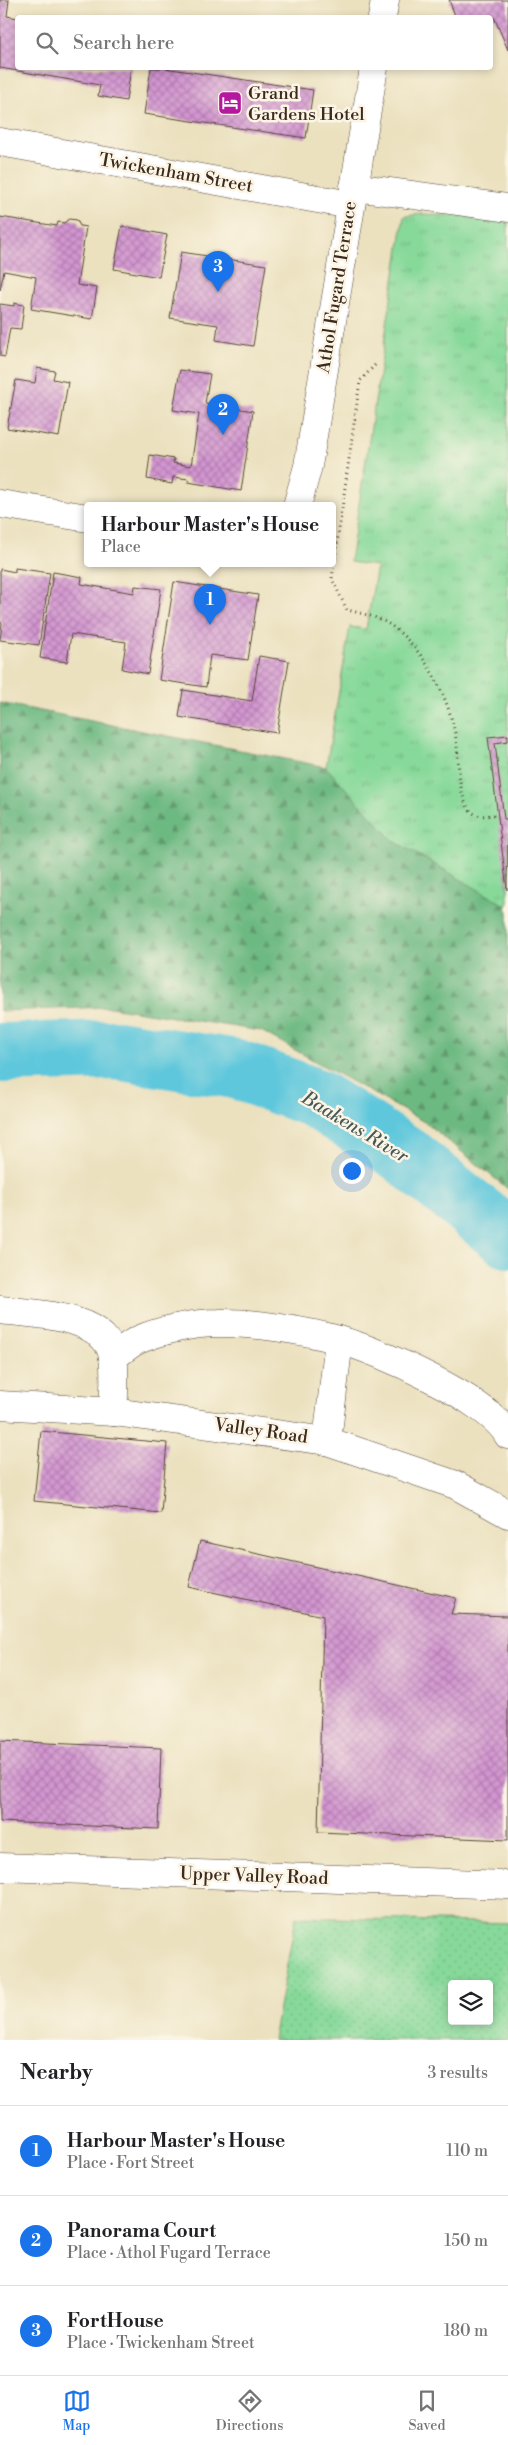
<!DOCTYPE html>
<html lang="en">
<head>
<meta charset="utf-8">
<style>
  body { margin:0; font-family:"Libre Bodoni",serif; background:#f6f6f6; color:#202124 }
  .controls { position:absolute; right:15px; bottom:15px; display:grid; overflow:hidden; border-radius:5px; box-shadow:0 2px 8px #0003 }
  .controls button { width:45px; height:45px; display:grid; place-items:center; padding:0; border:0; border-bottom:1px solid #e0e0e0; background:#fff; color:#202124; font:25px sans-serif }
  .you { position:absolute; left:351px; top:1170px; width:18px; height:18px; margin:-12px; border:4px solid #fff; border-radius:50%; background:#1a73e8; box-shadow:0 0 0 8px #1a73e833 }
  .badge { display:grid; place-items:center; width:32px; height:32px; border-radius:50%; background:#1a73e8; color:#fff; font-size:16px; font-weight:700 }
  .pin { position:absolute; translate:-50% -41px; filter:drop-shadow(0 1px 2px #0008) }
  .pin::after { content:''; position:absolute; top:26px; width:18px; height:15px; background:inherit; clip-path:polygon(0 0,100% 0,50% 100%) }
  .popup { position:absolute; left:84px; top:502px; width:252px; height:65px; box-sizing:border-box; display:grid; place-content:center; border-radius:5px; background:#fff; filter:drop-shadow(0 1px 4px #0005); font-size:16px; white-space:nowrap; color:#757577 }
  .popup b { font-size:19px; color:#202124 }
  .popup::after { content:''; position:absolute; left:50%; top:100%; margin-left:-10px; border:10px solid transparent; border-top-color:#fff }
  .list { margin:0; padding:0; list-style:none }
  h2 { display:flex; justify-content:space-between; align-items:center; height:65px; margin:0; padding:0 20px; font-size:21px }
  h2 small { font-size:16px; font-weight:400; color:#757577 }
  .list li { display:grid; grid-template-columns:32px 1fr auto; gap:15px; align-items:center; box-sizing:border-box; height:90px; padding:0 20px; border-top:1px solid #e0e0e0 }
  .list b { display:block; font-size:19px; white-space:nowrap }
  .list p { margin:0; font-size:16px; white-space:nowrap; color:#757577 }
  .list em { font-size:16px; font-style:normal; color:#757577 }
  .icon { flex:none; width:28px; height:28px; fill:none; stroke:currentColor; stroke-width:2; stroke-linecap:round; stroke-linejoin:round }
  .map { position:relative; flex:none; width:508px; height:2040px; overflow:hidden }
  .search { position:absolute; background:#fff; box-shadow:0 2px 8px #0003; left:15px; right:15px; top:15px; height:55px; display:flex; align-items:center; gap:12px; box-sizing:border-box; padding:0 18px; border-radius:5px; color:#757577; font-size:19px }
  .sheet { height:335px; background:#fff }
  nav { display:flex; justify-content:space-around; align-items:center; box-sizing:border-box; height:70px; border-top:1px solid #e0e0e0; background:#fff; font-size:14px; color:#757577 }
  nav a { display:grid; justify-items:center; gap:2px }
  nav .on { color:#1a73e8 }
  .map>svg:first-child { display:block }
</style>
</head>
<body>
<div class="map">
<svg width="508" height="2040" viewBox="0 0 508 2040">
  <defs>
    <pattern id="grass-dots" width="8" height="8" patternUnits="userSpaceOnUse" patternTransform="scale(1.25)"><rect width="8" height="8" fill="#87d99a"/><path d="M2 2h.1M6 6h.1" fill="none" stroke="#75ba84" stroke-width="1.8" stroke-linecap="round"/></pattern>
    <pattern id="forest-firs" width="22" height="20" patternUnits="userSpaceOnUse" patternTransform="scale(1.25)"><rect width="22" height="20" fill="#6db982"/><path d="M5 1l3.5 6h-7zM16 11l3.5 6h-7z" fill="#5b976a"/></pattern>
    <pattern id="park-tufts" width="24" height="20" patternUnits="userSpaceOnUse" patternTransform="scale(1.25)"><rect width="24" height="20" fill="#87d99a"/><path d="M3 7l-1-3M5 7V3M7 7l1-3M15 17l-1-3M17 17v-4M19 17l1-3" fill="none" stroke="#75ba84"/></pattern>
    <pattern id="building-cross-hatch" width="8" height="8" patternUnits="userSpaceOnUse" patternTransform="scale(1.25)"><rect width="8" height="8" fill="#d395d1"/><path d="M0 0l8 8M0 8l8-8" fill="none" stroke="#ac7aa9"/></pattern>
  </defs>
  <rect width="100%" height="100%" fill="#fcf5e5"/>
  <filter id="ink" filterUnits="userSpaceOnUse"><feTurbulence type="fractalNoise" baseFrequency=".02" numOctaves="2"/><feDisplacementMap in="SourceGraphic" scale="10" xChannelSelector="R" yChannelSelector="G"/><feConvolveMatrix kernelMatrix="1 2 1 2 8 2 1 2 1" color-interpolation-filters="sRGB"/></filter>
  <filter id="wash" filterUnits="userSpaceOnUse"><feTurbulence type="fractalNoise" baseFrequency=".0096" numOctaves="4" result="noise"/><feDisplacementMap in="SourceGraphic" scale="20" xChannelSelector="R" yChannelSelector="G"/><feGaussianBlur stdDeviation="1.12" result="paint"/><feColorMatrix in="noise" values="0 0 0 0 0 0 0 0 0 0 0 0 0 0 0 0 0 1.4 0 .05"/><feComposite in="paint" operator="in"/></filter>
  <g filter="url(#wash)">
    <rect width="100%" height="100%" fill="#ebe1bf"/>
    <!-- grass -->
    <path fill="url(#grass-dots)" stroke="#61825c" fill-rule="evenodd" d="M296,1917L508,1923V2040H273ZM452,1984H489V2021H452Z"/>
    <!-- forest -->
    <path fill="url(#forest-firs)" stroke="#547250" d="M0,703L326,767L394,841L505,905L508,912V1189L426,1123L261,1031L110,1007L0,1011Z"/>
    <!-- park -->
    <path fill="url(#park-tufts)" stroke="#61825c" d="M423,214L508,219V905H505L394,841L326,767L350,627L366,629L377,566L350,562L404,216Z"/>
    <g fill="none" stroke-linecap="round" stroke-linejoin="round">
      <!-- river -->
      <path stroke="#5fc7dc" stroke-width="60" d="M0,1053L116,1050L236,1069L315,1098L402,1153L508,1238"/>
    </g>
    <g id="blocks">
      <!-- building -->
      <g fill="url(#building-cross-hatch)">
        <path d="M0,0H9L7,16L18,18V68H131L126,101L98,96L100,85L0,68Z"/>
        <path d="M449,0H508V50L494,17L456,18Z"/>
        <path d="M151,68H164L313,90L306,138L144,114Z"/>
        <path d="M0,217L57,226L58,222L64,223L69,219L77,220L80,226L86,227L77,285L97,288L92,319L31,309L36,277L4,271L0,290Z"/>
        <path d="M122,226L167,235L159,277L114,269Z"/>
        <path d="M181,252L266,265L253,346L216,340L218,325L170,318Z"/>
        <path d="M14,303L24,305L21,329L10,328L5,357L0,356V304L14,306Z"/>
        <path d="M37,368L55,371L53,379L68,382L59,437L7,428L16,380L35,383Z"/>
        <path d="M180,370L210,374L205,403L253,411L241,491L188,482L189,479L173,477L172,484L147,479L150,455L174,459L173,463L191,466L199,414L173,410Z"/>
        <path d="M15,568L50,573L39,645L0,640L2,623H0V569L15,572Z"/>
        <path d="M53,572L82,577L81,584L134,593L135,586L161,589L148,674L122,669L126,642L71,634L67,662L40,658Z"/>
        <path d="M174,582L258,595L248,660L210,655L206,687L159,680Z"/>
        <path d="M259,656L289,661L277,733L179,717L183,690L252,701Z"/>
        <path d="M508,735V741L495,743L504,819H508L507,890L488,737Z"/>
        <path d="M41,1431L167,1443L161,1513L34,1501Z"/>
        <path d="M200,1541L456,1598L451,1614L508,1616V1840L318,1832L323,1616L189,1587Z"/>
        <path d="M0,1741L161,1748L158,1829L0,1822Z"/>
      </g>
    </g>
  </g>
  <g filter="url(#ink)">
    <use href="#blocks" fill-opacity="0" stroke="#554536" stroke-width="1"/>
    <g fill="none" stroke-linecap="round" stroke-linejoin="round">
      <defs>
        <g id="minor">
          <path d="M382,18L385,0"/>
          <path d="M0,142L351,205"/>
          <path d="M354,187L508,208"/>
          <path d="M0,504L88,518"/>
          <path d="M297,506L308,466L374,68"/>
          <path d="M0,1310C34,1314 106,1314 113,1357C116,1374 113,1394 114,1412"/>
          <path d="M113,1357C121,1352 129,1344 138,1340C161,1330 194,1323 219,1323C252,1322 307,1331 339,1340C378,1350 489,1400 508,1435"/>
          <path d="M0,1405L114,1412L327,1441L456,1485L508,1514"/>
          <path d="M327,1441L339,1340"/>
          <path d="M0,1867L508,1885"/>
        </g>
      </defs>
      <!-- minor casing -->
      <use href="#minor" stroke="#554536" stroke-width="29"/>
      <!-- path -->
      <path stroke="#554536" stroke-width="3" stroke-dasharray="1 4" stroke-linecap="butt" d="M375,365L360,381L332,579L347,610C360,613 375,616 387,623C425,647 452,702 457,746C459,763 458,800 472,812C478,818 489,815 497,815"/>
      <!-- minor -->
      <use href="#minor" stroke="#fff" stroke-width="28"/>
    </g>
  </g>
  <!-- icons -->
  <defs>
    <symbol id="hotel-square" viewBox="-11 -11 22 22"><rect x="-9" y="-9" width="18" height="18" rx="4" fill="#b5179e" stroke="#fcf5e5"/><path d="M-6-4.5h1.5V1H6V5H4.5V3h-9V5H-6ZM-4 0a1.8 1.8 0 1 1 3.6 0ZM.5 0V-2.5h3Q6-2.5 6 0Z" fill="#fff"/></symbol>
  </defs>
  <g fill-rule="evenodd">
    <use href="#hotel-square" x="216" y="89" width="28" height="28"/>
  </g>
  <g text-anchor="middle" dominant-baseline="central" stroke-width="5" stroke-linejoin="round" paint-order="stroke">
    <!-- poi labels -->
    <g font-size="18" fill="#3b2a1e" stroke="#fcf5e5" text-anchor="start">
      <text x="248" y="93">Grand<tspan x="248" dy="21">Gardens Hotel</tspan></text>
    </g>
    <!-- street labels -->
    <g font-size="18" fill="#3b2a1e" stroke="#fcf5e5">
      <text transform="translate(176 173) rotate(10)">Twickenham Street</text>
      <text transform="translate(337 287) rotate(-81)">Athol Fugard Terrace</text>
      <text transform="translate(261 1431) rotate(8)">Valley Road</text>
      <text transform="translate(254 1876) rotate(2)">Upper Valley Road</text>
    </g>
    <!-- water labels -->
    <g font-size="19" font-style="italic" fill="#465957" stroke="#fcf5e5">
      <text transform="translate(355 1127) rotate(31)">Baakens River</text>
    </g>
  </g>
</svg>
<div class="controls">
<button><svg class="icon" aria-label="layers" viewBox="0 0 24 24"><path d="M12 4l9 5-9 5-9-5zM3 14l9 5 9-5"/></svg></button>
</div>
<div class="you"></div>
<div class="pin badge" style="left:210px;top:625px">1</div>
<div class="popup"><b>Harbour Master's House</b>Place</div>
<div class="pin badge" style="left:223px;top:435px">2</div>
<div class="pin badge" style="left:218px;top:292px">3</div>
<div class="search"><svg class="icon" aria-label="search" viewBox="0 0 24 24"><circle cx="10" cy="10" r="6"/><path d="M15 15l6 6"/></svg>Search here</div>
</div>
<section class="sheet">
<h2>Nearby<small>3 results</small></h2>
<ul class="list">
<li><span class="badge">1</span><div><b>Harbour Master's House</b><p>Place · Fort Street</p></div><em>110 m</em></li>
<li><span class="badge">2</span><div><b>Panorama Court</b><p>Place · Athol Fugard Terrace</p></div><em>150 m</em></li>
<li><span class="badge">3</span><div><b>FortHouse</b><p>Place · Twickenham Street</p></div><em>180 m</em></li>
</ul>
</section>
<nav>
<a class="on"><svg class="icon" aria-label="map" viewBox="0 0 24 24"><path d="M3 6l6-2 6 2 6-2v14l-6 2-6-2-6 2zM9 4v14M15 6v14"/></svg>Map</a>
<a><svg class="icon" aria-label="directions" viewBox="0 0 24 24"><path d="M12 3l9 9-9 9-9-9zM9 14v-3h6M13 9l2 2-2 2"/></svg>Directions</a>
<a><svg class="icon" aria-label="saved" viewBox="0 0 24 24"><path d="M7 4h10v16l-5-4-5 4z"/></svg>Saved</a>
</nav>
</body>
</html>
